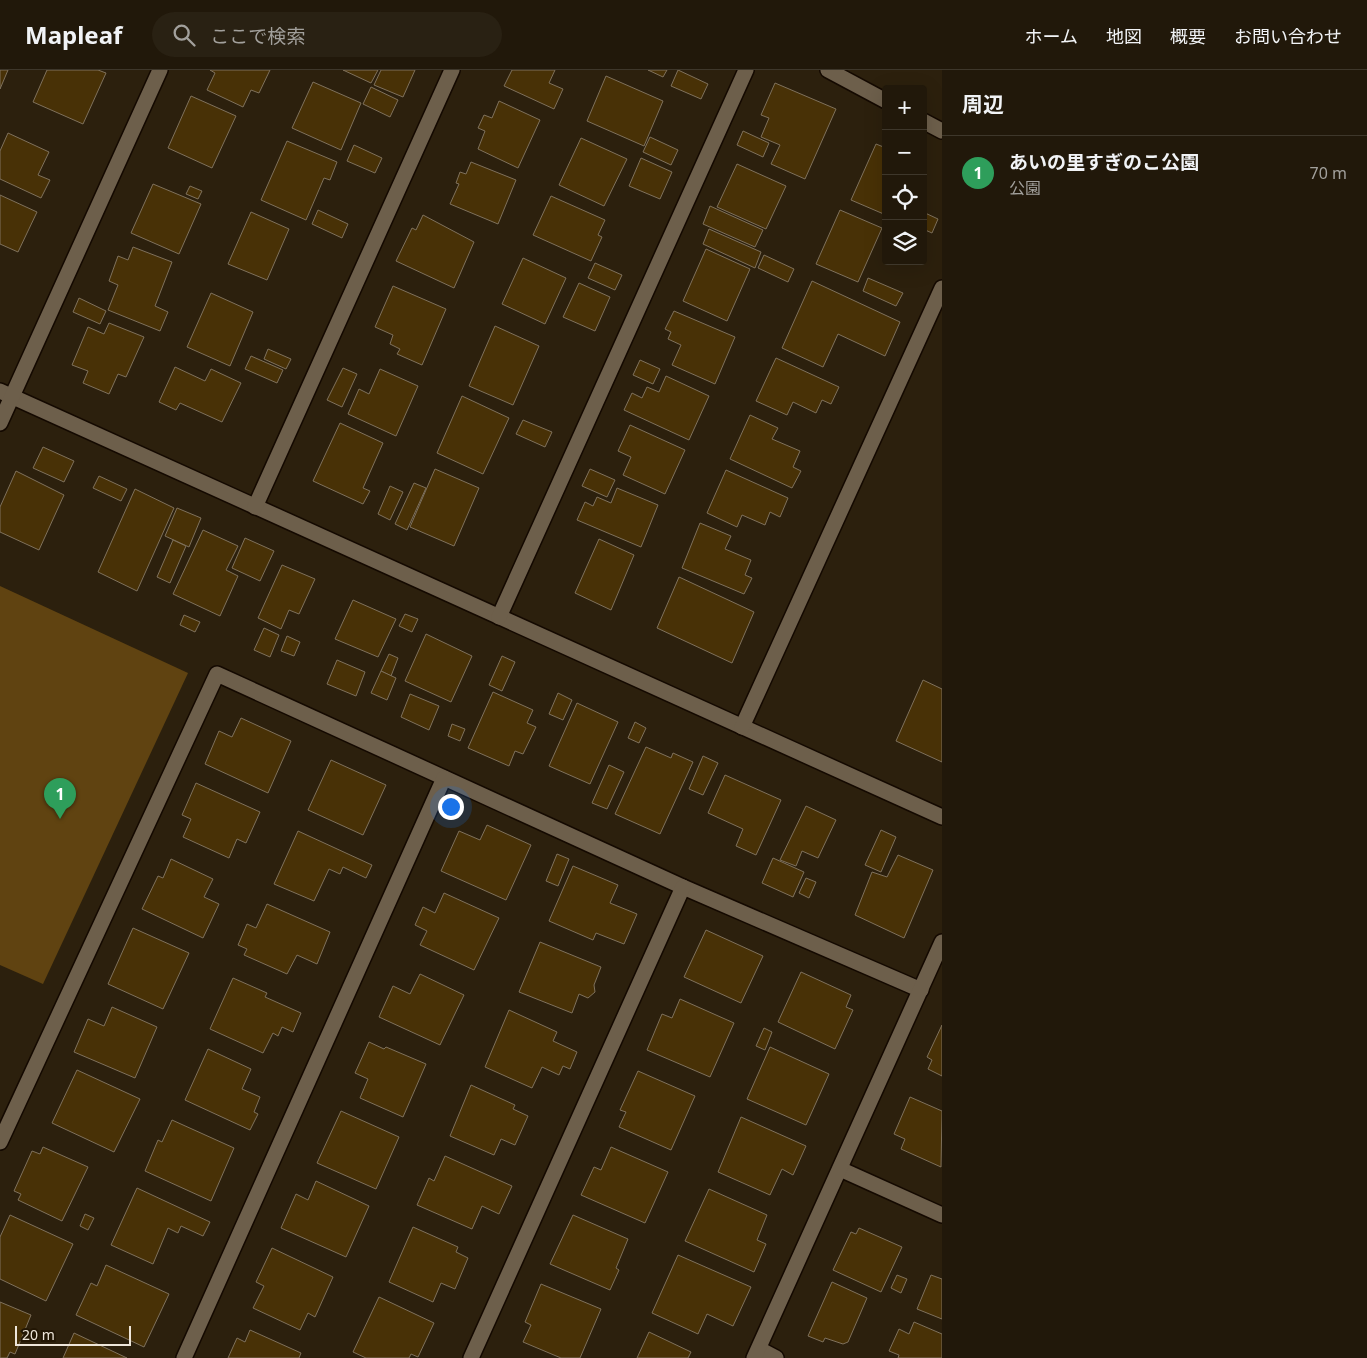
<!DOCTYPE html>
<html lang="ja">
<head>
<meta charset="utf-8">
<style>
  body { margin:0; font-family:"Noto Sans","Noto Sans JP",sans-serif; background:#292113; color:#f1f3f6 }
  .controls { position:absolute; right:15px; top:15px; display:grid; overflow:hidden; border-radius:5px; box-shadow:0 5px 20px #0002 }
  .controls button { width:45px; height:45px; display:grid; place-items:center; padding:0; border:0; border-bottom:1px solid #3e372b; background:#21180a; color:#f1f3f6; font:25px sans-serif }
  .scale { position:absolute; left:15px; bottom:12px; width:116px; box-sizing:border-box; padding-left:5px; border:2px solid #eee6da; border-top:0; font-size:14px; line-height:18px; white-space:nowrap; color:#eee6da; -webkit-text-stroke:4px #221604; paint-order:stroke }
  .you { position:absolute; left:450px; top:736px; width:18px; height:18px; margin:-12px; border:4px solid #fff; border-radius:50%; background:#1a73e8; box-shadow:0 0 0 8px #1a73e833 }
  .badge { display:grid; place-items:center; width:32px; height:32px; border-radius:50%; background:#8c9099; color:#fff; font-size:16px; font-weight:700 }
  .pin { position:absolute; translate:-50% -41px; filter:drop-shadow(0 1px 2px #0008) }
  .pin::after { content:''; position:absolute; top:26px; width:18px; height:15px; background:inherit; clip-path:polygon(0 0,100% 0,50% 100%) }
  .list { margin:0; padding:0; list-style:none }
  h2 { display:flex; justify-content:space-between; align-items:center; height:65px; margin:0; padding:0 20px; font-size:21px }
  h2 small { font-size:16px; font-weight:400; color:#a2a09c }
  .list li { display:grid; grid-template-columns:32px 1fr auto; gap:15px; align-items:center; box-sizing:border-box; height:75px; padding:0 20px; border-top:1px solid #3e372b }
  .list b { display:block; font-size:19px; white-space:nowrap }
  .list p { margin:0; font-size:16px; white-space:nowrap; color:#a2a09c }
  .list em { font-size:16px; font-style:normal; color:#a2a09c }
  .icon { flex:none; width:28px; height:28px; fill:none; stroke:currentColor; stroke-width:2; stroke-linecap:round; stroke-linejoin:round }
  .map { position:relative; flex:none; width:942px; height:1288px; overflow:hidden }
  header { display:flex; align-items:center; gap:30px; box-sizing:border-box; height:70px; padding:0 25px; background:#21180a; border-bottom:1px solid #3e372b }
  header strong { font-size:24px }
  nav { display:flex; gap:28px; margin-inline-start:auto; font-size:18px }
  .search { width:350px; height:45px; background:#292113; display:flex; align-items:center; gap:12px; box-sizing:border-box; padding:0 18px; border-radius:28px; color:#a2a09c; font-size:19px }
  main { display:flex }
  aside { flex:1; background:#21180a }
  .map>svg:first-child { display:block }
</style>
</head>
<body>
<header>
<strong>Mapleaf</strong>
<div class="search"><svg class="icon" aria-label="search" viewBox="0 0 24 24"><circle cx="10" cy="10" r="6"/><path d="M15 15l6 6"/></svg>ここで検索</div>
<nav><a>ホーム</a><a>地図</a><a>概要</a><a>お問い合わせ</a></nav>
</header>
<main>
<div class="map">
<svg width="942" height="1288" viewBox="0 0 942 1288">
  <rect width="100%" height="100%" fill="#2c200d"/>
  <!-- green -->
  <path fill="#604311" d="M0,516L188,603L43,914L0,895Z"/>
  <!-- building -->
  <g fill="#483106" stroke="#7f715c">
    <path d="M0,0H8L0,19Z"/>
    <path d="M47,0H98L106,3L83,54L33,32Z"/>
    <path d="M210,0H270L259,23L251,20L243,37L207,20L215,3Z"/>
    <path d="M343,0H378L371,13Z"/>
    <path d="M381,0H415L403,27L374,15Z"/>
    <path d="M512,0H555L549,13L563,19L554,39L504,16Z"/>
    <path d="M648,0H667L663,7Z"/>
    <path d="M678,0L708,14L701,29L671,16Z"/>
    <path d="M606,6L663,31L644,76L587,51Z"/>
    <path d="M313,12L361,33L341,80L292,58Z"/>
    <path d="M775,13L836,39L805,109L771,94L780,75L761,67L769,48L761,45Z"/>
    <path d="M371,17L398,30L390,47L363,34Z"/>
    <path d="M191,26L236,46L212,98L168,78Z"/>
    <path d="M499,31L540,50L518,98L478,79L485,61L478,58L484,45L492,48Z"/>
    <path d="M743,61L769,73L763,87L737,75Z"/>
    <path d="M8,63L49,82L38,105L50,110L41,128L0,109V81Z"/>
    <path d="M650,67L678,80L671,95L643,82Z"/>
    <path d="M581,68L627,89L604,136L559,115Z"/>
    <path d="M287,71L337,92L330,110L324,108L306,150L261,130Z"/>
    <path d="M876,74L886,78V145L851,130Z"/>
    <path d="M354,75L382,88L375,103L347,91Z"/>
    <path d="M641,88L672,102L660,129L629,116Z"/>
    <path d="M471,92L516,110L498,154L450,134L459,114L456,113L460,102L466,104Z"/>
    <path d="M737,94L786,116L766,159L717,137Z"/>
    <path d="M153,114L201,134L179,184L131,163Z"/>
    <path d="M190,116L202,121L198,129L186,124Z"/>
    <path d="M0,125L37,142L18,182L0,174Z"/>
    <path d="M551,126L605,150L598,165L602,167L591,191L533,165Z"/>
    <path d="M710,136L763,160L755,177L703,154Z"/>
    <path d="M318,140L348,154L342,168L312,154Z"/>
    <path d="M840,140L882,158L858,212L816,194Z"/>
    <path d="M251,142L289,159L267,210L228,194Z"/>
    <path d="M923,142L938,149L932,163L923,159Z"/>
    <path d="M423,145L474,172L454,218L396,191L412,158L416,160Z"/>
    <path d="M709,159L761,182L755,198L703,174Z"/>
    <path d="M133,177L172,192L155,236L168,242L160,261L108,240L118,215L109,211L118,186L128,190Z"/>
    <path d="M706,179L750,199L727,251L683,231Z"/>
    <path d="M764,185L794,199L788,212L758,198Z"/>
    <path d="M523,188L566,208L545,254L502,234Z"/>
    <path d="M595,193L622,205L615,220L588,208Z"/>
    <path d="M868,208L903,223L896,236L863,221Z"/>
    <path d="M812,211L900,252L885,286L838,264L823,297L782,278Z"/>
    <path d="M579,213L610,227L595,261L563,247Z"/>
    <path d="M393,216L446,239L422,295L397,284L400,279L390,274L393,265L375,257Z"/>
    <path d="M211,223L253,242L230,296L187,277Z"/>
    <path d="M79,228L106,241L100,254L73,242Z"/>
    <path d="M674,241L735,267L715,314L672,295L681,275L668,269L671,262L665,259Z"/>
    <path d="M109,253L144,267L126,307L118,304L109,324L83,313L88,301L72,295L88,257L104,264Z"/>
    <path d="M495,256L539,276L513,335L469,316Z"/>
    <path d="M268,279L291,289L286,299L264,289Z"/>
    <path d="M251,286L283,300L277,313L245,299Z"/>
    <path d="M776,288L839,317L831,334L822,330L816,343L793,332L787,345L756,331Z"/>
    <path d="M640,290L660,299L653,314L633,305Z"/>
    <path d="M175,297L205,311L211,299L241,313L222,352L180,333L176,340L159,332Z"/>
    <path d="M343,298L357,304L342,337L327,330Z"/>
    <path d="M380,299L418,316L396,366L348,344L359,319L369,324Z"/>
    <path d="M666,306L709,326L689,370L624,340L632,323L642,328L647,317L659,322Z"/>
    <path d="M462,326L509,348L483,404L437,383Z"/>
    <path d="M750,345L778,358L772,369L800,381L793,397L801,401L792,418L730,389Z"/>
    <path d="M523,350L552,362L545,377L516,364Z"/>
    <path d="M340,353L383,373L363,418L370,421L363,434L313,411Z"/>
    <path d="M630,355L685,380L665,424L623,405L631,387L618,381Z"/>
    <path d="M43,377L74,391L64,412L33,398Z"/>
    <path d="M435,399L479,418L454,476L410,457Z"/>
    <path d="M590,399L615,410L607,427L582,416Z"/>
    <path d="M726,400L788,428L780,447L770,442L765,455L742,445L737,457L707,443Z"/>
    <path d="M16,401L64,425L39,480L0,462V437Z"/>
    <path d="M99,406L127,419L121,431L93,418Z"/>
    <path d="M414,413L426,418L407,460L395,454Z"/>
    <path d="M390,416L403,422L390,450L378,444Z"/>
    <path d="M617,418L658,435L641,477L577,450L585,432L593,436L597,427L611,433Z"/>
    <path d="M135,419L174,438L137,521L98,502Z"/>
    <path d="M177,438L201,448L189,477L165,466Z"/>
    <path d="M700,453L731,466L725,479L751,490L745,505L752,508L744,524L682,498Z"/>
    <path d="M203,460L238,476L226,500L238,506L220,546L173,524Z"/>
    <path d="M245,468L274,481L260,511L232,498Z"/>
    <path d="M599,469L634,485L611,540L575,523Z"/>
    <path d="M173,470L186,476L170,513L157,507Z"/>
    <path d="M282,495L315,509L299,544L289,540L281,559L258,548Z"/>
    <path d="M679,507L754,542L732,593L657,558Z"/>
    <path d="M353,530L396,549L378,587L335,569Z"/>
    <path d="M405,544L418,549L412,562L399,556Z"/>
    <path d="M184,545L200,552L195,562L180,555Z"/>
    <path d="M264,558L279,565L270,587L254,580Z"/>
    <path d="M426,564L472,586L451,632L405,611Z"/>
    <path d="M287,566L300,572L294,586L281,581Z"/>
    <path d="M389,584L398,588L391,606L381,601Z"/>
    <path d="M502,586L515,592L502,621L489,615Z"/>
    <path d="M337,590L365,602L356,626L327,614Z"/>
    <path d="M381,601L396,608L387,630L371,623Z"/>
    <path d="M923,610L942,619V692L896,671Z"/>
    <path d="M493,622L533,640L527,653L536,657L523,684L515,681L509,696L468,678Z"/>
    <path d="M558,623L572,630L563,650L549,644Z"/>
    <path d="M410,624L439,636L429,660L401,647Z"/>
    <path d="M577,633L618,652L590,714L549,696Z"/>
    <path d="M241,648L291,671L268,723L205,694L219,661L232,667Z"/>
    <path d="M635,652L646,658L639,673L628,668Z"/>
    <path d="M452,654L465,659L460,671L448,666Z"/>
    <path d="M646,677L671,688L673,683L693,692L660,764L615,744Z"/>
    <path d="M703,686L718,693L703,725L689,719Z"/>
    <path d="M331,690L386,715L363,765L308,740Z"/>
    <path d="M609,695L624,702L607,739L592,733Z"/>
    <path d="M725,705L781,730L756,785L736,776L743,759L708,743Z"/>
    <path d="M196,713L260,742L246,773L237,769L229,788L183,767L191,749L182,745Z"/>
    <path d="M806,736L836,750L818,788L802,781L796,796L780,790Z"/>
    <path d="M487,755L531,775L506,830L441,801L459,761L480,770Z"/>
    <path d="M881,760L896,767L881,802L865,795Z"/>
    <path d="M298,761L372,795L366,808L343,797L340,804L329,799L314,831L274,814Z"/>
    <path d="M557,784L569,789L558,816L546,811Z"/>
    <path d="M898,785L933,800L904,868L855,845L872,802L887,807Z"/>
    <path d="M773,788L804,802L793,827L762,813Z"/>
    <path d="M171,789L213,809L204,827L219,834L203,868L142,839L158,806L163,808Z"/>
    <path d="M573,796L618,815L610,833L637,844L624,874L596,863L593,870L549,851Z"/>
    <path d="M806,808L816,812L809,828L799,823Z"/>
    <path d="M444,823L499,848L474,900L420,875L427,861L415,855L423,837L435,843Z"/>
    <path d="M267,834L330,862L317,894L297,885L287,904L244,885L247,879L238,875L247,854L256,858Z"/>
    <path d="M133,858L189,883L163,939L108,914Z"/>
    <path d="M706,860L763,886L741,933L684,907Z"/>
    <path d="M540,872L601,897L594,915L595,922L588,928L579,924L572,943L519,922Z"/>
    <path d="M801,902L851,925L846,937L853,940L835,979L778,952Z"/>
    <path d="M420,904L464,925L440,975L379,947L393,916L410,924Z"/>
    <path d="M233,908L267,923L265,927L301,943L293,962L282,957L278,966L273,963L263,983L210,959Z"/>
    <path d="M680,929L734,953L710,1007L647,980L662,944L672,948Z"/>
    <path d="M112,937L157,957L135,1008L74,982L88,949L104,956Z"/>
    <path d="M509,940L557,962L553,971L577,982L570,999L563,996L559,1005L542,997L532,1018L485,997Z"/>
    <path d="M942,955V1006L928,999L932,990L927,987Z"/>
    <path d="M764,958L772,962L765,980L756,976Z"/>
    <path d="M369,972L384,979L386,977L426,994L403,1047L360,1028L368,1009L355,1003Z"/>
    <path d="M770,977L829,1004L806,1055L747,1029Z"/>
    <path d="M208,979L251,999L242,1019L260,1027L254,1042L258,1044L250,1060L185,1030Z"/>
    <path d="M77,1000L140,1029L114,1082L52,1053Z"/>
    <path d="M638,1001L695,1026L671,1080L619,1057L626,1042L620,1040Z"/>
    <path d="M471,1015L515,1035L513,1039L528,1046L515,1075L501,1069L494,1085L450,1066Z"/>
    <path d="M910,1027L942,1041L941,1097L901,1079L905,1069L894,1064Z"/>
    <path d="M341,1041L399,1067L376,1119L317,1093Z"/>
    <path d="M741,1047L806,1076L793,1105L782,1099L770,1125L718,1102Z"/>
    <path d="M172,1050L234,1078L211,1131L145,1101L158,1070L162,1072Z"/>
    <path d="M43,1077L88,1097L62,1151L18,1130L21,1124L14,1121L32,1081L40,1084Z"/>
    <path d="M611,1077L668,1102L645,1153L581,1125L594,1097L601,1100Z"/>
    <path d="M445,1086L512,1116L499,1144L482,1136L472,1159L417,1135L429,1108L434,1111Z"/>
    <path d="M316,1111L369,1136L346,1187L281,1158L296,1124L308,1130Z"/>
    <path d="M137,1118L210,1152L203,1166L181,1156L178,1163L168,1158L153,1194L111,1175Z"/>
    <path d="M709,1119L767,1145L757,1170L766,1174L754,1202L685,1171Z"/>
    <path d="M85,1144L94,1148L88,1160L80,1156Z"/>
    <path d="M10,1145L73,1174L46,1231L0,1209V1167Z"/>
    <path d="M573,1145L628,1169L616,1198L619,1200L610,1220L550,1194Z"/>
    <path d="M413,1157L458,1177L456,1182L468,1188L455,1219L441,1213L433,1232L389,1212Z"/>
    <path d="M859,1158L902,1177L881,1222L833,1200L851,1162L856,1164Z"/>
    <path d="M272,1178L333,1207L315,1247L308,1243L300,1260L253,1238L264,1216L256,1212Z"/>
    <path d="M678,1185L751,1217L733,1256L707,1244L698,1264L652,1243Z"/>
    <path d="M106,1195L169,1224L144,1277L76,1245L91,1213L97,1216Z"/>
    <path d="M897,1205L907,1209L901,1223L891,1218Z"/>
    <path d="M931,1205L942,1209V1249L917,1239Z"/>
    <path d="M832,1212L867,1228L848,1272L843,1274L825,1268L823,1272L808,1266Z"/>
    <path d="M541,1214L601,1239L580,1288H561L523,1272L531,1255L525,1252Z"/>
    <path d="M379,1227L434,1253L418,1287L411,1284L409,1288H366L353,1282Z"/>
    <path d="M0,1232L31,1245L15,1284L10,1282L7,1288H0Z"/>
    <path d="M914,1252L942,1264V1288H898L899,1285L889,1281L899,1259L909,1264Z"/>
    <path d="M250,1260L301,1283L299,1288H228L237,1268L245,1272Z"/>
    <path d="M649,1262L691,1282L688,1288H637Z"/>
    <path d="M74,1263L127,1288H63Z"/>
  </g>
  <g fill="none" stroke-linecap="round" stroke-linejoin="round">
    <defs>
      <g id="minor">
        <path d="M828,0L886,31"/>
        <path d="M923,51L942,61"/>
        <path d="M0,321L942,747"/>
        <path d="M0,353L160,0"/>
        <path d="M255,437L452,0"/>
        <path d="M499,547L746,0"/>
        <path d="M742,657L942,218"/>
        <path d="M0,1072L217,604L683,817L921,920"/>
        <path d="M840,1099L942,1145"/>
        <path d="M759,1279L776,1288"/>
        <path d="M184,1288L444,708"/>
        <path d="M471,1288L683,817"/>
        <path d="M754,1288L942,872"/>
      </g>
    </defs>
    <!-- minor casing -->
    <use href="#minor" stroke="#140900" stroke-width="18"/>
    <!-- minor -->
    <use href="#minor" stroke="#6d5f4b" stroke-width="15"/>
  </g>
</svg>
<div class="controls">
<button>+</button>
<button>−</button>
<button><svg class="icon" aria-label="locate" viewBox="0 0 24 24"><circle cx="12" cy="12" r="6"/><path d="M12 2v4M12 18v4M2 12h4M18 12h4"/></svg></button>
<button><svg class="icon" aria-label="layers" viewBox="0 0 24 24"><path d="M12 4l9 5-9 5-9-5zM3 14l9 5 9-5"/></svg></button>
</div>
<div class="scale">20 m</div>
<div class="you"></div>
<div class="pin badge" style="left:60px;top:749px;background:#2e9e5b">1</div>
</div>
<aside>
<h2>周辺<small></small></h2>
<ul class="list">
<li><span class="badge" style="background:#2e9e5b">1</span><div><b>あいの里すぎのこ公園</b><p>公園</p></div><em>70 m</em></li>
</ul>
</aside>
</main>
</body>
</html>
